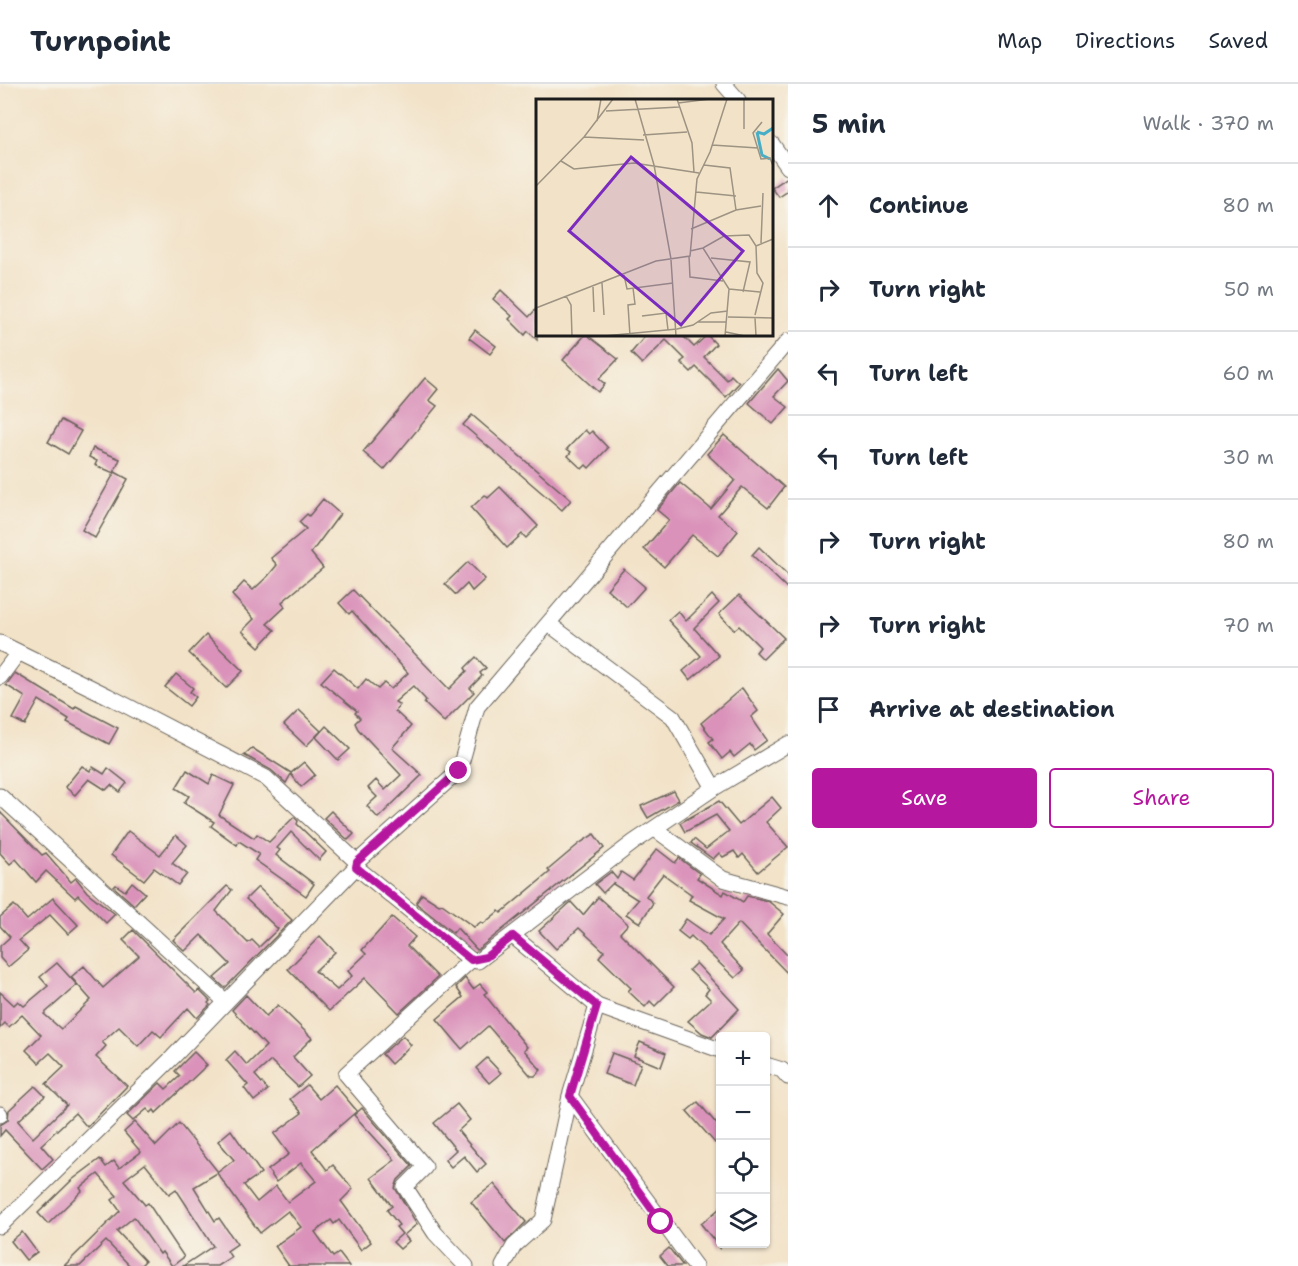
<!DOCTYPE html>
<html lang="en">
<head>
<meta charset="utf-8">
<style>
  body { margin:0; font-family:"Shantell Sans",sans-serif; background:#f2f2f3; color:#1f2937 }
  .controls { position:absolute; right:18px; bottom:18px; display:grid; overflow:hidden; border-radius:6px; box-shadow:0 2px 4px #0004 }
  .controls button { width:54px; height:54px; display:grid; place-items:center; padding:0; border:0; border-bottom:2px solid #e0e1e3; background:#fff; color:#1f2937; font:30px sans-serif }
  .stop { position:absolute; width:18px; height:18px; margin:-14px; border:4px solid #b5179e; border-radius:50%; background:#fff }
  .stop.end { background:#b5179e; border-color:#fff; box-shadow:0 2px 6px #0008 }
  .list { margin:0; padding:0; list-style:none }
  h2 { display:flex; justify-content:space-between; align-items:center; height:78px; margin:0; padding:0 24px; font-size:26px }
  h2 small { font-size:20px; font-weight:400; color:#747a83 }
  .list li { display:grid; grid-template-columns:39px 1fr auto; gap:18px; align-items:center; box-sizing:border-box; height:84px; padding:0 24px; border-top:2px solid #e0e1e3 }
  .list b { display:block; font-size:22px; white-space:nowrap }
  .list em { font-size:20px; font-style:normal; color:#747a83 }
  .actions { display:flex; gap:12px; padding:18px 24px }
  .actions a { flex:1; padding:14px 0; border:2px solid #b5179e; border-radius:6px; text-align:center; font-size:21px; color:#b5179e }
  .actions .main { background:#b5179e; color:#fff }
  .icon { flex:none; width:33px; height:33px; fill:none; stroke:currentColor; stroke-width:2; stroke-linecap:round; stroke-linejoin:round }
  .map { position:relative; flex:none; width:788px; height:1182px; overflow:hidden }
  header { display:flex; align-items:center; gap:36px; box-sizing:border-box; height:84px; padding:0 30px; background:#fff; border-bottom:2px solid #e0e1e3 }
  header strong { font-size:28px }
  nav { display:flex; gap:33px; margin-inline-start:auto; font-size:21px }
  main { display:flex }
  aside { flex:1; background:#fff }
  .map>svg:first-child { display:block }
</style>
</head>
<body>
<header>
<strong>Turnpoint</strong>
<nav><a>Map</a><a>Directions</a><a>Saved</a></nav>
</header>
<main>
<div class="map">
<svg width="788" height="1182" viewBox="0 0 788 1182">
  <rect width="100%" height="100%" fill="#f7f3e8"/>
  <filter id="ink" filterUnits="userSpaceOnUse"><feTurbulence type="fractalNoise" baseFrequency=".0167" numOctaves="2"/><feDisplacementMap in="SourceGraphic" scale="12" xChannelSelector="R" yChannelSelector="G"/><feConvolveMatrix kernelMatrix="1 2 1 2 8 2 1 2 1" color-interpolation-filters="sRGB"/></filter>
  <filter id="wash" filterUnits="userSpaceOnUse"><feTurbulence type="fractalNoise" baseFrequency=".008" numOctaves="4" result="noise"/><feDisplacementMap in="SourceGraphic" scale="24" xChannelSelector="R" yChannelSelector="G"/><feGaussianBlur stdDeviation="1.35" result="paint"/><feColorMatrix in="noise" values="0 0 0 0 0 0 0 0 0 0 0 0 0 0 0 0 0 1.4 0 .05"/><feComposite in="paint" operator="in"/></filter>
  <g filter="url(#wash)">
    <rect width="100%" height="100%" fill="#f2e2c7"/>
    <g id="blocks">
      <!-- building -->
      <g fill="#da92ba">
        <path d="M788,93V107L779,113L772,104Z"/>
        <path d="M501,206L529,233L537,224V256L528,247L525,251L509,235L512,232L493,215Z"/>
        <path d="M475,246L496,262L490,270L469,254Z"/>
        <path d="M586,250L618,275L599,295L605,300L598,308L563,276Z"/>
        <path d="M647,250H681L694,263L707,251L716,260L704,273L727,296L731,291L739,299L726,313L696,283L691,288L681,278L685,275L666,256L642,280L631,269Z"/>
        <path d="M778,285L788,297L774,312L788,323L773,340L749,319Z"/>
        <path d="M425,294L438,305L429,316L437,322L384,386L363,368Z"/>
        <path d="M472,331L571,416L562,426L463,341Z"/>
        <path d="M61,336L81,347L68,370L48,358Z"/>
        <path d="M585,346L589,350L592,347L608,364L589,384L586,381L582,385L568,372L571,368L567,365Z"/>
        <path d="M724,351L784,403L768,424L742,403L718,431L738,447L718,472L692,451L664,483L644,465L669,436L657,426L680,399L711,425L735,396L707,370Z"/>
        <path d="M93,364L120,375L114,389L95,381L97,377L89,373Z"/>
        <path d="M115,388L128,395L95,454L82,446Z"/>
        <path d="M500,403L538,442L526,454L522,450L507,464L471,424L485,411L488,414Z"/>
        <path d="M323,415L340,430L311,469L323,484L282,518L285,523L267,540L275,546L259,563L242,547L254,535L232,511L244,498L253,506L268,492L277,481L271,474L306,445L299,438L307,430L309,432Z"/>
        <path d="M759,463L788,491V505L752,471Z"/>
        <path d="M468,478L485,495L472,507L467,500L456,511L445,500Z"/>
        <path d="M624,485L645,503L627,523L607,505Z"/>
        <path d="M353,506L449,605L467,587L465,584L476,573L486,584L480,589L482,592L470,604L474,608L444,638L424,619L426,616L413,602L395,618L400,621L395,627L411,642L392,664L422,691L378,734L367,722L377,713L368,704L376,696L385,706L401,691L358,645L355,639L360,634L355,629L357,627L321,598L334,584L358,605L366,595L378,605L384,599L391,605L408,589L352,527L349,530L339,519Z"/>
        <path d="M712,511L719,519L694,544L719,572L690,596L683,587L701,572L668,536L678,527L686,537Z"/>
        <path d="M739,511L784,554L763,575L756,568L760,563L739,542L734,546L719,530Z"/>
        <path d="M206,551L243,587L226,604L189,569Z"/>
        <path d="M15,589L74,625L76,622L118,644L109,660L67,638L69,635L39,616L25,641L13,635L25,613L6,601Z"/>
        <path d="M176,590L193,604L190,608L196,613L189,622L165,603Z"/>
        <path d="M742,604L758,627L751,633L767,656L754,666L750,660L734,673L730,668L722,675L709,658L713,655L701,639Z"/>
        <path d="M299,626L321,647L306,662L284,641Z"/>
        <path d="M326,642L350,665L338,676L316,653Z"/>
        <path d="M252,664L291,689L304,678L315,691L301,703L291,690L286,699L271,686L244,671Z"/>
        <path d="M82,682L90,687L93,683L104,690L108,684L127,699L120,708L111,701L106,706L89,695L75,711L65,703Z"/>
        <path d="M187,686L209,700L213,691L234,701L219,731L254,754L257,750L269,758L294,733L298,737L297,740L326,768L319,776L291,748L277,764L280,766L276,771L314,800L306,812L255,776L259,770L239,757L237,761L211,742L214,738L184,719L189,712L176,704Z"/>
        <path d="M674,707L679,716L648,734L641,722Z"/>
        <path d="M772,713L781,724L766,738L788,763L758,788L743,770L739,774L734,767L723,773L719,769L713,775L691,759L694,755L706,765L729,747L716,731L685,748L680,739L719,717L739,741Z"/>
        <path d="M331,727L354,750L348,756L324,734Z"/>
        <path d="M0,728L42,771L46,769L71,798L76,794L87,808L115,830L106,839L78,811L75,814L46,787L36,798L16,775L10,780L0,769Z"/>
        <path d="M128,747L160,771L176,751L187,761L172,779L187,790L178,801L154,784L144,796L111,771Z"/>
        <path d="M594,750L604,764L477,866L457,844L453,849L416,819L422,810L439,821L442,820L474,843L481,838L483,840L499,827L501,829L550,788L548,786L580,759Z"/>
        <path d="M657,765L675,779L679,774L700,790L697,794L723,811L725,807L743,818L747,812L768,817L784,830L767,850L788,872V890L739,839L720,860L744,886L735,894L691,852L688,855L678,847L686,835L709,851L724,835L689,816L692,811L663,790L646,812L653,819L640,839L626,830L638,816L613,800L614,798L603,809L595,800L611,788L617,795L621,788L633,796Z"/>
        <path d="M132,798L145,809L134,821L114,803L116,801L125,807Z"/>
        <path d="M227,802L232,806L216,827L248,859L252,856L259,863L278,845L246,815L258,803L292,836L225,904L214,894L230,880L201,851L185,867L173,856Z"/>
        <path d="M598,813L628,840L620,849L674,903L655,922L650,917L645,923L628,907L631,904L599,873L604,867L579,844L556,865L539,847L571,818L583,831Z"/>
        <path d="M53,814L78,841L68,850L50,831L19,856L28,866L8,883L0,874V862L10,853L0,842V833L14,821L27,836Z"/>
        <path d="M392,833L415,853L407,862L438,893L399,929L365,894L329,927L288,885L320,852L335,868L315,887L337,906L352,892L348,887L366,870L362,866Z"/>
        <path d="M133,846L196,909L199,906L210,917L208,919L210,921L197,934L188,924L161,953L153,946L138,962L119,943L102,958L106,962L96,973L127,1002L87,1043L75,1029L41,1061L53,1075L42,1085L5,1046L0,1052V1041L8,1036L9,1026L35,1002L45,1012L18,1037L33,1054L67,1021L46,1000L64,983L50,969L39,979L26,966L41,951L22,931L9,943L5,939L0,944V908L14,921L18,917L24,922L48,902L40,893L57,879L77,901L44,930L61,945L91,916L71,893L84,882L103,904L139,872L123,856Z"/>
        <path d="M696,879L739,925L712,953L702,949L688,937L711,916L705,910L709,905L689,886Z"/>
        <path d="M465,894L473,905L480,900L487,908L484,910L527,963L524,966L541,986L535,992H531L488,942L462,965L437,935L463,913L456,903Z"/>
        <path d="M246,911L266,932L278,921L312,954L293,973L310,992L298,1003L271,977L255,991L268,1006L254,1017L244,1004L248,1001L226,976L235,967L247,981L266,962L232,926Z"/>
        <path d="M403,952L411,961L391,980L382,970Z"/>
        <path d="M640,958L666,969L661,983L634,972Z"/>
        <path d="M194,968L207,981L156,1029L154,1026L151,1029L147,1025L133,1037L127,1031L160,999L166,1005L180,992L175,987Z"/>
        <path d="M612,969L641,980L633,1001L604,990Z"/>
        <path d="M487,974L501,989L489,999L476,984Z"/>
        <path d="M307,1001L319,1015L335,1001L357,1027L312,1066L327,1086L333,1081L353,1105L341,1117L371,1158L361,1166L339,1136L334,1140L331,1136L315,1148L333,1173L339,1169L349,1182H289L275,1162L301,1143L288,1127L260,1149L217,1089L194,1103L215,1137L219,1134L237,1160L227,1167L231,1173L217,1182H183L213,1162L176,1105L169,1110L145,1080L124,1096L145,1121L148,1119L184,1173L172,1182L162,1168L160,1170L134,1133L117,1147L145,1177L140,1182H130L106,1157L80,1182H64L120,1127L112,1116L117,1112L98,1090L80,1104L82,1107L48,1140L38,1129L72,1096L100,1075L106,1083L114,1077L119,1084L141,1068L124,1048L135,1038L156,1062L179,1039L218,1088L234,1076L218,1057L231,1046L261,1089L244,1101L257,1118L276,1102L288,1118L316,1097L301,1079L276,1098L268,1086L289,1070L274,1050L302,1029L290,1015Z"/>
        <path d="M698,1018L720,1044V1054L715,1059L687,1027Z"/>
        <path d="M457,1020L470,1036L458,1047L486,1080L477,1088L464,1072L451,1083L445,1076L456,1066L434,1039Z"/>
        <path d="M362,1024L412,1082L398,1096L395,1104L417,1140L404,1151L409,1157L400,1165L393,1158L402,1150L396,1143L399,1141L387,1126L392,1122L371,1094L395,1076L354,1031Z"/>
        <path d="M494,1100L526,1138L505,1159L471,1118Z"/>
        <path d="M720,1124V1164L701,1140Z"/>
        <path d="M22,1148L37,1168L26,1176L11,1157Z"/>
        <path d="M669,1164L683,1182H668L660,1172Z"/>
      </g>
    </g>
  </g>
  <g filter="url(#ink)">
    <use href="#blocks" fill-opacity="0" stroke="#676158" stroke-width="1.5"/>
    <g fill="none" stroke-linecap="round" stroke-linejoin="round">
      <defs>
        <g id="minor">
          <path d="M724,0L738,16"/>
          <path d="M772,60L788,83"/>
          <path d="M549,540L673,633L714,704"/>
          <path d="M0,559L108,612L266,694L357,778L356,783L471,876L478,877L634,758L714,704L788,660"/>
          <path d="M0,593L18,569"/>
          <path d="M0,712L225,917"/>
          <path d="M655,745L723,795L788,813"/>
          <path d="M357,778L459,687L477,623L788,257"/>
          <path d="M513,852L597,922L720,966"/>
          <path d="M766,981L782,986L788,993"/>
          <path d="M570,1012L695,1182"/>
          <path d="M0,1030V1031"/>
          <path d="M0,1142L173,973L356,783"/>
          <path d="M466,1182L435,1149L405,1103L425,1083L346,990L471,876"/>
          <path d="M503,1182L514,1162L543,1136L570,1012L597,922"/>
        </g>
      </defs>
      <!-- minor casing -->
      <use href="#minor" stroke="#676158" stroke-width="17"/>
      <!-- minor -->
      <use href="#minor" stroke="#fff" stroke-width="15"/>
    </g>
  </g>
  <g fill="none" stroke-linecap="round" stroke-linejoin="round" filter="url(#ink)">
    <!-- route -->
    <path stroke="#b5179e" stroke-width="8" d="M459,687L357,778L356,783L471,876L486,873L513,852L597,922L570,1012L661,1138"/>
  </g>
  <!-- overview -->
  <g transform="translate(536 15)">
    <rect width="237" height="237" fill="#f2e2c7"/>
    <path fill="none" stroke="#47aec6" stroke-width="3" d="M221,33L228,35L237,29M221,33L226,56L234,60"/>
    <path fill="none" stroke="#9c9383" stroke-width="1.5" d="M99,0L118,66L135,160M141,0L156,44L158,73M142,4L174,0M70,12L143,8M61,22L65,0M226,23L217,34L225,60L234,59L237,67M208,30V0M107,36L151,33M48,38L108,41M176,46L222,49M25,62L38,70L98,64L163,74M168,66L194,69L200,111M0,87L48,38L77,0M160,93L200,97M155,130L200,111L225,107M225,144L227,94M167,149L193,190L189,237M154,152L167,149L188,137L213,136L220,147L237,140M153,157L154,178L187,182M175,159L214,163L207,193M135,161L140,237M88,176L91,190L137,184M66,184L68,216M57,188L58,213M193,190L224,193M30,197L35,206L36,237M0,209L120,162L154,157L161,80L174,53L191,0M219,216L227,184L221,174L220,147M106,217L130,214L132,231M192,218L237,219M219,219L220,237M162,223H190M190,233L209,237M68,237L141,230L157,226L175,214L192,212M94,237L92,206L99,205L97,189"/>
    <path fill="#7b2cbf" fill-opacity="0.15" stroke="#7b2cbf" stroke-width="3" d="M95,58L207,152L145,226L33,132Z"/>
    <rect width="237" height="237" fill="none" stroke="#1c1c1c" stroke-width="3"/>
  </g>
</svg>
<div class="controls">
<button>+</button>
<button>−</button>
<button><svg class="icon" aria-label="locate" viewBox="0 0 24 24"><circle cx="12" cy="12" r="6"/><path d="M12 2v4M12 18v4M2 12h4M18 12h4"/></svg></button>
<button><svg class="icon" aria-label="layers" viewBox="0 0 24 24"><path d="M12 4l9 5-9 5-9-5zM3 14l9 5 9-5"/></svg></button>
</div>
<div class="stop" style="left:661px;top:1138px"></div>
<div class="stop end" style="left:459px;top:687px"></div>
</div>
<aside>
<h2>5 min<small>Walk · 370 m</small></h2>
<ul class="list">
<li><svg class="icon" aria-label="ahead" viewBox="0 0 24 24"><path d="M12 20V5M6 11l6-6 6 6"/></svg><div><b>Continue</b></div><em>80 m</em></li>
<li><svg class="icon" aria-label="right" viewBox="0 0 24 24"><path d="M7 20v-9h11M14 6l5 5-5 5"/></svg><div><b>Turn right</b></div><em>50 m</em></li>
<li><svg class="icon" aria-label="left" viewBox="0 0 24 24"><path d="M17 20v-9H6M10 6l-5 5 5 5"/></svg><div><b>Turn left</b></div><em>60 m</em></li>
<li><svg class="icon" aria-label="left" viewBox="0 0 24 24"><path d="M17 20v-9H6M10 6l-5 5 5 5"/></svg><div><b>Turn left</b></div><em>30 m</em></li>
<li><svg class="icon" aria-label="right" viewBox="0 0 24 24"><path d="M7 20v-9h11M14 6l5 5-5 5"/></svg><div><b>Turn right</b></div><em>80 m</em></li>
<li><svg class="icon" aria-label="right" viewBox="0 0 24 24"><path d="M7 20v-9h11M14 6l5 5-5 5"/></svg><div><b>Turn right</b></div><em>70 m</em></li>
<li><svg class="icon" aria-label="arrive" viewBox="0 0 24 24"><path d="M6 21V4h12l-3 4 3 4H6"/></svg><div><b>Arrive at destination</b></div></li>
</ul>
<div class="actions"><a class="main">Save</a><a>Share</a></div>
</aside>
</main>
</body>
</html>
